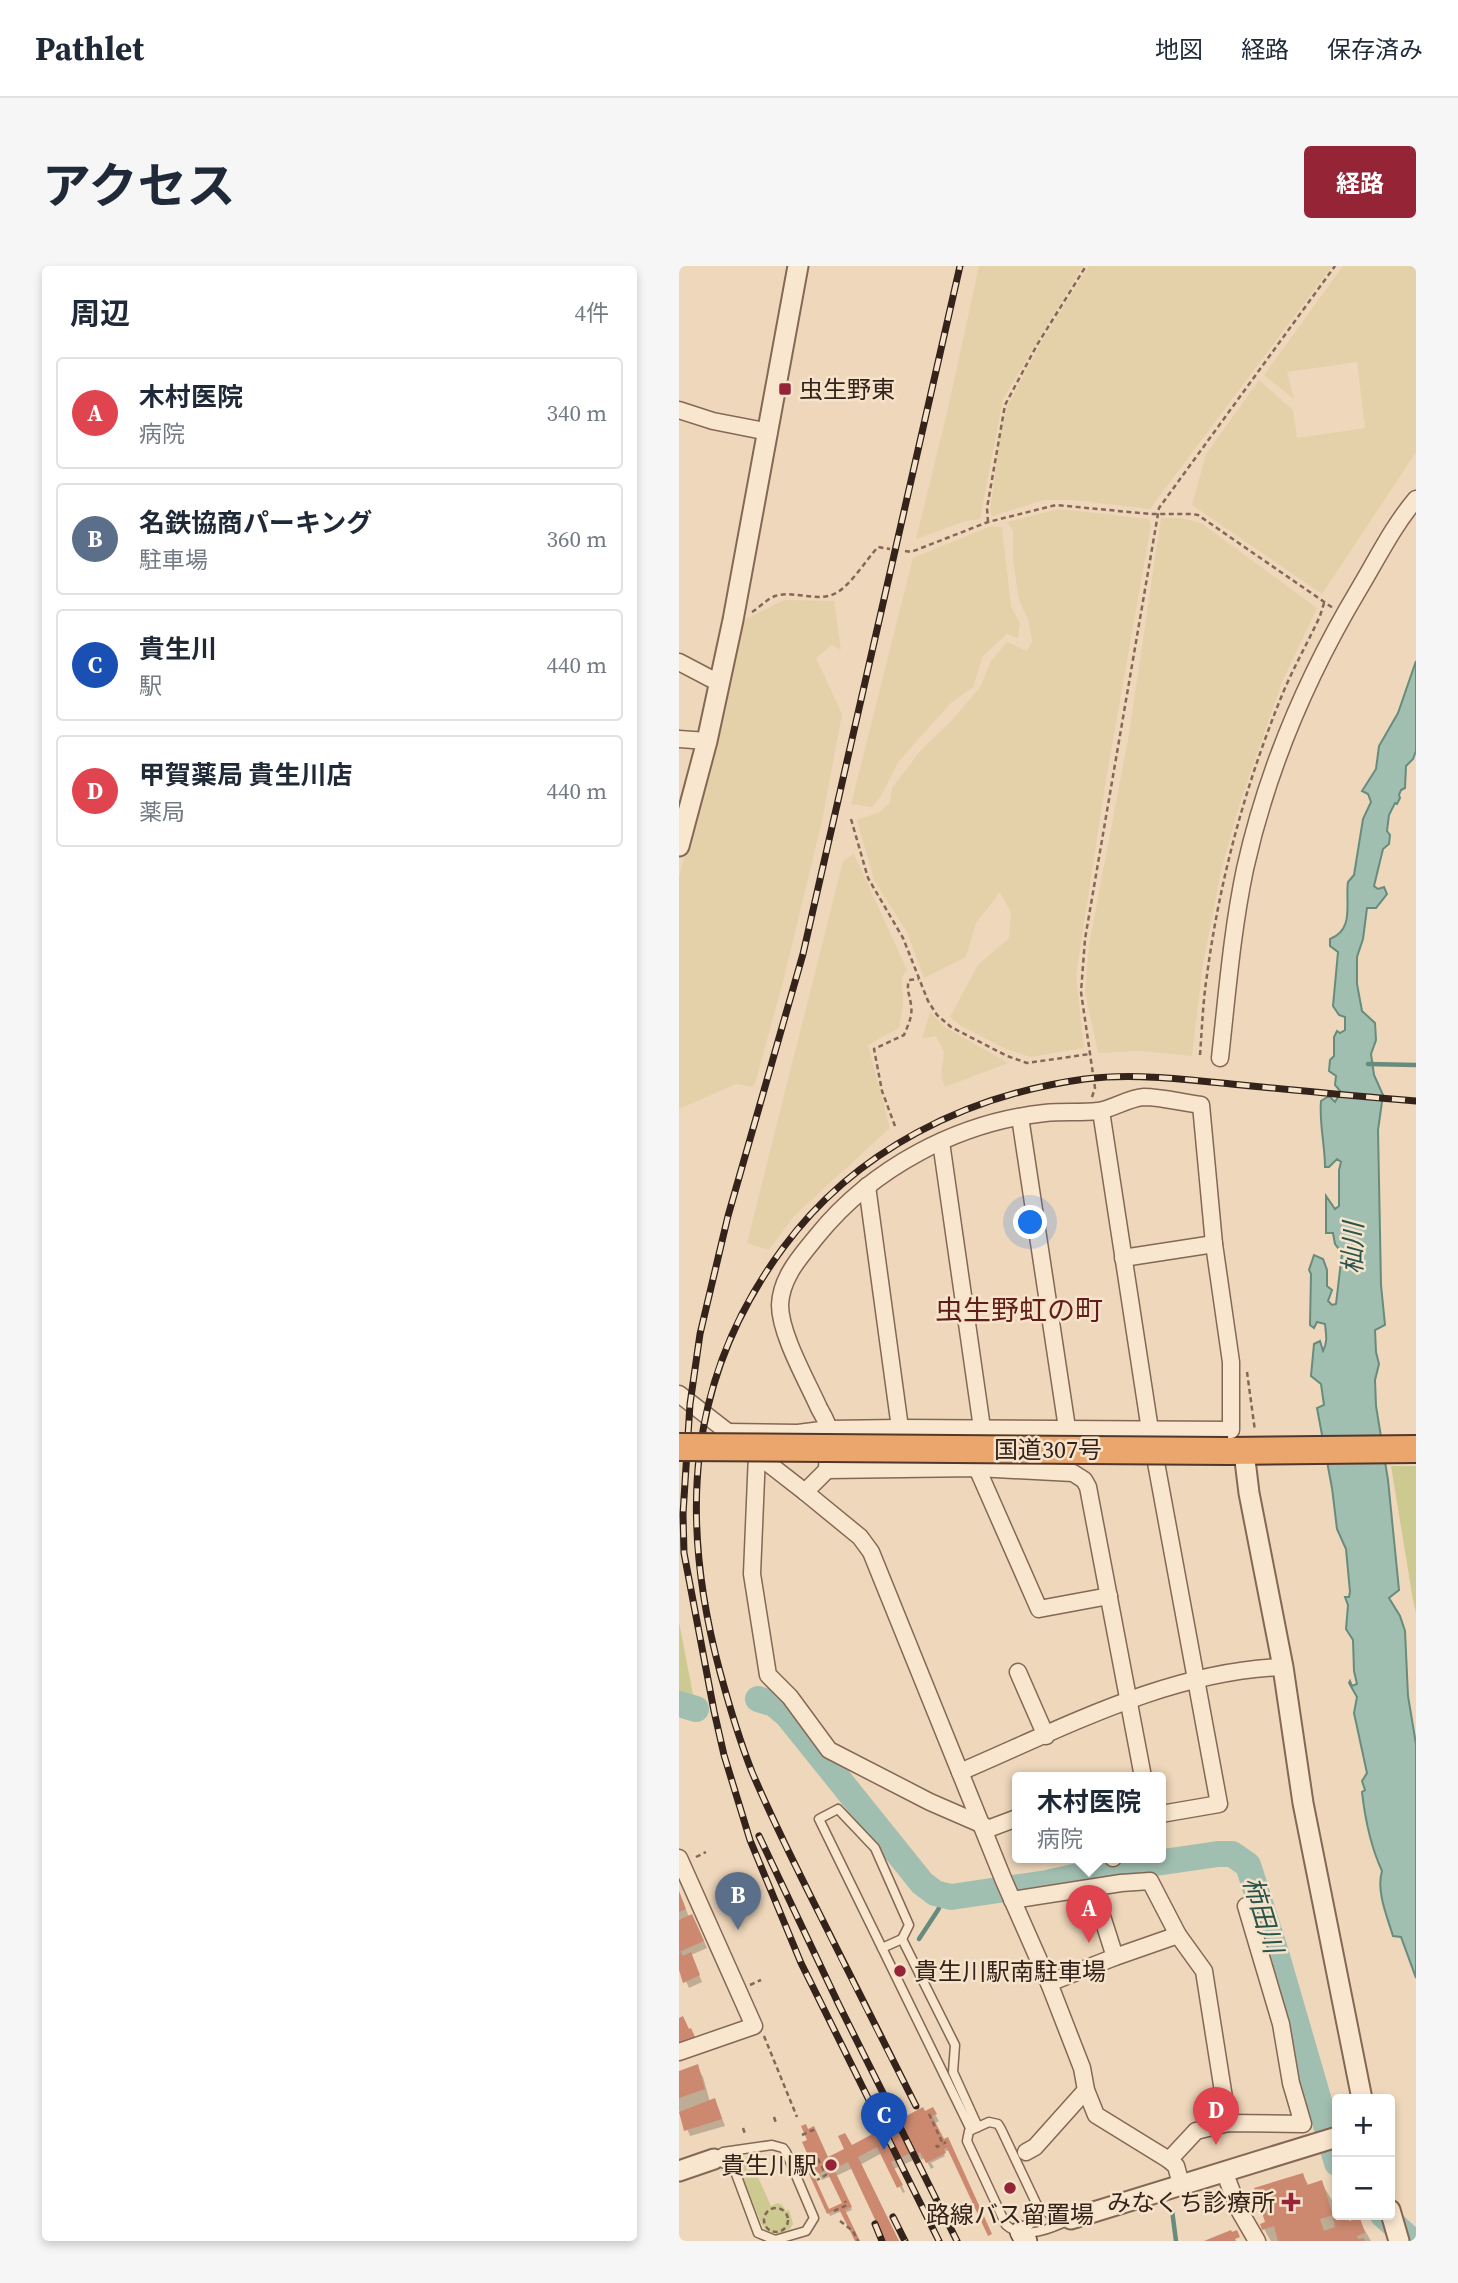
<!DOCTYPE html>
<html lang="ja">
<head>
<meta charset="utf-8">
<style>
  body { margin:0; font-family:"Source Serif 4","Noto Sans JP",serif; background:#f6f6f7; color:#1f2937 }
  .controls { position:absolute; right:21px; bottom:21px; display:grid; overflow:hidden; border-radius:7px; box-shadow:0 4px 10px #0003 }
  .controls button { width:63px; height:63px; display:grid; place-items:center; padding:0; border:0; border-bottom:2px solid #e0e1e3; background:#fff; color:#1f2937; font:35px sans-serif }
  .you { position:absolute; left:352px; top:957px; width:24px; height:24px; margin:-18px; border:5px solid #fff; border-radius:50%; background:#1a73e8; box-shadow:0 0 0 10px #1a73e833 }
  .badge { display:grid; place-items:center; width:46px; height:46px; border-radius:50%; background:#952436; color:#fff; font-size:23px; font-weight:700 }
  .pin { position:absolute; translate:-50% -58px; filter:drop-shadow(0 2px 4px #0008) }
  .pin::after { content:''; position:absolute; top:37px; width:24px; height:21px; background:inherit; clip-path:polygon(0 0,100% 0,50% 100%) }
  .popup { position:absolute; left:333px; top:1506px; width:154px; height:91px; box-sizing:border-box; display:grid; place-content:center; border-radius:7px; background:#fff; filter:drop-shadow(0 2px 5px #0005); font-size:23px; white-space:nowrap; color:#747a83 }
  .popup b { font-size:26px; color:#1f2937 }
  .popup::after { content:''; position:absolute; left:50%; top:100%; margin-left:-14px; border:14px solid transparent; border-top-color:#fff }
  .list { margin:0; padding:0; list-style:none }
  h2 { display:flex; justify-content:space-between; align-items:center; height:91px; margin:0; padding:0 28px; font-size:30px }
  h2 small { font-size:23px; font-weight:400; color:#747a83 }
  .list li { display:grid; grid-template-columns:46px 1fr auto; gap:21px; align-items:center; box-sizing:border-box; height:112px; margin:0 14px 14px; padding:0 14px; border:2px solid #e0e1e3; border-radius:7px }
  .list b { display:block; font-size:26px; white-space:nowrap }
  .list p { margin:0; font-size:23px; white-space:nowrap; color:#747a83 }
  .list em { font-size:23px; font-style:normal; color:#747a83 }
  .map { position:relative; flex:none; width:737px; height:1975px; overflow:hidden; border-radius:7px }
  header { display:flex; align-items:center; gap:42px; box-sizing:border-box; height:98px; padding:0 35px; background:#fff; border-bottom:2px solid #e0e1e3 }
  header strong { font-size:33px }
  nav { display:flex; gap:38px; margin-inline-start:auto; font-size:24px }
  .intro { display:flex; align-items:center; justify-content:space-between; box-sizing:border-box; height:168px; padding:0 42px }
  h1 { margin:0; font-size:49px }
  .button { padding:18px 32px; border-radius:7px; background:#952436; color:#fff; font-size:24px; font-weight:700 }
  main { display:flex; gap:42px; padding:0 42px }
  aside { flex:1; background:#fff; border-radius:7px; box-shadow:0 4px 10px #0003 }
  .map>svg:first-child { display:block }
</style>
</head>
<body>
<header>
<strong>Pathlet</strong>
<nav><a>地図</a><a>経路</a><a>保存済み</a></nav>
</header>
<div class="intro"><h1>アクセス</h1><a class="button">経路</a></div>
<main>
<aside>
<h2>周辺<small>4件</small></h2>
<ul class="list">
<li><span class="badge" style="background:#e0444e">A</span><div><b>木村医院</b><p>病院</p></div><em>340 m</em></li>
<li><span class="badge" style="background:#5c6f8a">B</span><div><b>名鉄協商パーキング</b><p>駐車場</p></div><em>360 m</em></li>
<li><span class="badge" style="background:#1a4fb4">C</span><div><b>貴生川</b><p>駅</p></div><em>440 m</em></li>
<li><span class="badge" style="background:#e0444e">D</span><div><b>甲賀薬局 貴生川店</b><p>薬局</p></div><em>440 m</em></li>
</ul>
</aside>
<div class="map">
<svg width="737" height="1975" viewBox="0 0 737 1975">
  <rect width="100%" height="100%" fill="#eed7bb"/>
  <!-- farmland -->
  <g fill="#e4d1a9">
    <path d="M300,0H404L324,133L301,253L287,255L237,273L268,147Z"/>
    <path d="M410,0H653L471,243L393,234H365L313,250L311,245L322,163L328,141L364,73Z"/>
    <path d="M664,0H737V186L643,328L513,239L527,188L580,114L614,144L618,172L686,162L678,96L608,106L615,133L585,109Z"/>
    <path d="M380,243L470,253L472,259L428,508L397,709L405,782L351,791L327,783L282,760L271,751L299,699L330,672L332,646L321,626L297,657L287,691L245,712L228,666L195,614L178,554L201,546L211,537L213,522L242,484L272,455L302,420L312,395L328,376L348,385L353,375L349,353L340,334L334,294V265L328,256Z"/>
    <path d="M482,252H502L522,257L638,342L603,416L560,540L542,605L524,698L513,790L462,785L419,787L406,726L410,679L450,468Z"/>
    <path d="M312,260L323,261L332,341L341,357L339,372L328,368L304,390L294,421L272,437L219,496L202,530L193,541L172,538L234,292Z"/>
    <path d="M105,334L155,335L162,384L153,379L137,392L163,448L143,555L104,716L75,821L57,818L0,843V610L26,514L61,356Z"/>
    <path d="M175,588L228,704L223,711L224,740L220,762L189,779L211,862L115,950L90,984L68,977L164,595Z"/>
    <path d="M251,746L266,761L329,797L266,821L262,810L265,786L257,770L243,773Z"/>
  </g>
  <!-- green -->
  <g fill="#ccca90">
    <path d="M712,1200H737V1347L734,1334Z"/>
    <path d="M0,1356L15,1434L0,1446Z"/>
    <path d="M80,1884L84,1895L74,1900L92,1940L99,1937L103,1939L107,1945L110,1944L114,1958L111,1963L101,1967H90L83,1959L59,1901C65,1893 70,1885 80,1884Z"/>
  </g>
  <!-- water -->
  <path fill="#a0bfb1" stroke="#678c7d" stroke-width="2" d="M737,395V485L734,493L727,500L726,522L722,524L720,529L721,532L718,538L716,537L710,549L708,565L711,569L710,578L704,583L695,620L699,623L705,621L708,628L697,642H688L684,673L678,691V718L683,745L696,757L697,774L692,788L695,809L704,829L699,864L702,1019L706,1059L696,1064L697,1086L700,1098L696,1114L697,1140L709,1214L720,1324L710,1332L721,1350L726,1365L729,1430L737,1478V1712L722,1671L714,1670C708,1650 697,1625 703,1605C692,1581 686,1553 683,1526L686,1524L683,1515L688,1507L675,1447L678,1431L670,1417L671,1415L673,1420L678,1418L675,1405L674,1374L667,1363L669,1339L666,1331H670L671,1326L667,1283L658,1263L653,1222L638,1142L645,1139L642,1118L632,1110L635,1078L641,1075L644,1085C649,1076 647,1068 646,1058L638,1056L635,1062L631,1059L632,1008L630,1004L635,989L644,993L648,1004V1020L653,1024L649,1035L653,1039L657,1038L663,987L656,978L654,967H647V930L656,943L660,940V904L662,896L658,893L650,901H646C646,879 640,857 642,835L650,830L656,836L662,826L656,819L657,810L650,805L651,794L655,790V771L658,765L661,767L666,764V751L660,749L654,740L659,686L651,680V673C676,663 666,637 669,616L675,609L684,553L692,536L689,528L683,525L697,503L700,480L719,447Z"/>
  <!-- shadow -->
  <g fill="#0003" fill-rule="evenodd">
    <path d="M0,1627L10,1651L17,1657L28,1682L12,1689L23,1716L10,1722L0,1699Z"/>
    <path d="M18,1801L24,1811L31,1836L39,1841L46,1860L11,1870L0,1844V1807Z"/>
    <path d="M253,1843L260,1855L255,1858L264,1875L269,1876L313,1971L271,1884L264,1886L266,1890L252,1897L255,1901L252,1903L246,1892L242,1894L241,1891L215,1903L226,1926L224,1927L203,1887L181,1899L218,1975H208L174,1902L157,1910L173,1944L166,1947L179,1975H177L163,1945L151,1950L129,1900L149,1893ZM137,1902L143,1914L152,1910L166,1937L150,1945L136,1916L138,1915L133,1904Z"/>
    <path d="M624,1909L630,1920L642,1916L654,1936L659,1952L667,1950L671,1957L680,1954L692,1975H592L585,1963Z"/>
  </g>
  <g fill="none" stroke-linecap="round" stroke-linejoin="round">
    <!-- stream -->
    <g stroke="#678c7d" stroke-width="4.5">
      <path d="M689,798L737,799"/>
      <path d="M240,1673L259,1644L266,1629"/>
      <path d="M648,1898L658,1896"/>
      <path d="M493,1944L497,1975"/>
    </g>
    <!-- river -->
    <g stroke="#a0bfb1" stroke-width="26">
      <path d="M79,1433L95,1438L109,1450L243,1617L256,1627L272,1631L368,1617L422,1605L539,1588H553L569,1599L597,1687L658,1897"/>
      <path d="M0,1438L17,1443"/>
      <path d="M704,1949L733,1975"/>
    </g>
  </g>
  <!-- building -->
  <g fill="#cd8970" fill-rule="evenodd">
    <path d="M0,1625L7,1643L0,1646Z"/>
    <path d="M13,1648L25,1675L0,1686V1654Z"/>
    <path d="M2,1686L4,1690L12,1686L21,1709L4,1717L0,1704V1687Z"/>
    <path d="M4,1750L10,1763L12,1762L17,1773L0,1781V1752Z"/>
    <path d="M19,1798L26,1823L0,1832V1805Z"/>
    <path d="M36,1832L43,1853L5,1865L0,1846Z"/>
    <path d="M244,1841L246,1845L254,1841L258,1848L253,1850L265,1873L269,1871L313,1968L309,1970L268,1882L265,1883L267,1887L247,1897L241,1886L237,1888L236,1885L212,1896L224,1919L218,1922L198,1881L179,1891L220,1975H206L169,1896L155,1903L173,1941L166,1944L181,1975H176L160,1943L148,1948L126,1899L132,1896L123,1876L128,1874L122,1860L127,1858L129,1863L135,1860L149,1891L165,1883L159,1870L166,1867L173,1879ZM147,1904L163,1937L150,1943L136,1912L138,1911L137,1909Z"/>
    <path d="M624,1907L628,1919L643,1914L654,1949L641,1953L645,1965L656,1961L654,1952L665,1949H668L670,1955L681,1952L686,1967L678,1970L679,1973L685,1972L686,1975H599L595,1960L583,1964L581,1958L586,1956L575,1922Z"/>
    <path d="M552,1964L553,1966L558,1964L561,1971L556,1973L557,1975H525Z"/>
  </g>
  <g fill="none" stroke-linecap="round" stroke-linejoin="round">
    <defs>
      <g id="service">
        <path d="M203,1682L223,1673"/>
        <path d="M310,1856L319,1858L322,1863L358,1939L372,1949L392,1953C374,1962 345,1975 327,1959L288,1875L290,1865Z"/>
        <path d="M292,1864L140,1553L159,1543L196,1582L230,1659L223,1673L276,1779L274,1806L299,1861"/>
        <path d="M93,1879L104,1882L107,1886L135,1952L127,1965L96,1974L79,1967L57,1908L52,1901L35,1893L44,1886Z"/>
        <path d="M342,1966L356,1954L358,1939"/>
      </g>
      <g id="minor">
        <path d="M0,144L34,155L90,166"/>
        <path d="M0,396L40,417"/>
        <path d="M0,473L28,475"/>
        <path d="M541,792C548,729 553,665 566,603C588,504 628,410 680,323C698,293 714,260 737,233"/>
        <path d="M422,845L471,1164L540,1538L482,1548"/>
        <path d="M341,851L388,1162"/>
        <path d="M262,876L303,1162"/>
        <path d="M188,920L221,1162"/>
        <path d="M444,992L535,978"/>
        <path d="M0,1128L126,1226L181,1271L192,1286L325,1615L370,1717L403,1802L407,1824L417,1849L490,1894L497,1900L502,1918"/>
        <path d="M48,1166L119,1167L150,1163L221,1162L552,1164V1096L535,978L522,839C504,837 483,831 465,831C449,832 434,843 419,845C401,847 383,845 366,847C279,856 193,902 138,970C122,990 102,1011 101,1039C101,1068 128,1115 140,1142C143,1148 148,1155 149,1162C152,1174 148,1191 148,1204L126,1226"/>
        <path d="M78,1188L73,1308L89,1409L111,1431L150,1484L251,1536L304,1559"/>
        <path d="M298,1202L360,1343L430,1330"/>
        <path d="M148,1204L298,1202L394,1207L405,1214L409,1221L464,1511"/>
        <path d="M339,1406L367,1470"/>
        <path d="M281,1506C384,1462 490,1405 604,1401"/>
        <path d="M306,1564L338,1552"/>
        <path d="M434,1591V1592"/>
        <path d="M0,1592L75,1760L0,1786"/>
        <path d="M414,1622L436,1691"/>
        <path d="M333,1634L442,1617L471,1615L499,1669L525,1705L549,1857"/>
        <path d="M370,1717L436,1691L499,1669"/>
        <path d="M347,1886L356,1881L407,1824"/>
        <path d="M490,1894L517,1865L549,1857L624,1858L612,1817L602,1758L567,1640"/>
        <path d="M545,1905L560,1944L578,1975"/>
      </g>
      <g id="tertiary">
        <path d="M0,580L28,475L54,354L119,0"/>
        <path d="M565,1186L570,1227L604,1401L624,1537L683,1833"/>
        <path d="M0,1905L35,1893"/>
        <path d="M711,1944L720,1975"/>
        <path d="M392,1953L658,1871"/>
      </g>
      <path id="secondary" d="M342,1966L347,1975"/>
      <path id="trunk" d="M549,1185L737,1183"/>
    </defs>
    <!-- service casing -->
    <use href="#service" stroke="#856755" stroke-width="11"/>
    <!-- minor casing -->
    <use href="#minor" stroke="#856755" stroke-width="19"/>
    <!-- tertiary casing -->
    <use href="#tertiary" stroke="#856755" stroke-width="23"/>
    <!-- secondary casing -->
    <use href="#secondary" stroke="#674939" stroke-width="24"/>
    <!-- trunk casing -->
    <use href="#trunk" stroke="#52372a" stroke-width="30"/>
    <!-- path -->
    <g stroke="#856755" stroke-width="2.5" stroke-dasharray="5 3.5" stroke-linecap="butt">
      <path d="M309,256L308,242L326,139L358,79L407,0"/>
      <path d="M226,285L232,286L309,256L377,239L471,248H513L519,249L654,342"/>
      <path d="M73,346C81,341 88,333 96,330C115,324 140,337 157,327C172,319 187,294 199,281L211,283"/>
      <path d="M172,553L189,612L224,672L249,735L258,749L272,761L328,790L348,797L411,788"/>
      <path d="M521,789C523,762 524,735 528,709C541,611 568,513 606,422C617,397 630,374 641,350L645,337"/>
      <path d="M413,831L416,822L402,726L406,673L480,242L656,0"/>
      <path d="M216,860L203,825L195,783L225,769C229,759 234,750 232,739C231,729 227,724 230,714L240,713"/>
      <path d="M568,1106L576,1165"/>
      <path d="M17,1591L27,1586"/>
      <path d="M71,1719L82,1714"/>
      <path d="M85,1770L118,1851"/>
      <path d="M250,1848L264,1878L267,1876"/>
      <path d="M95,1851L97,1857"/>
      <path d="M64,1862L66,1868"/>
      <path d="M123,1869L134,1864L135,1867"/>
      <path d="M257,1879L258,1881L264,1878"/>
      <path d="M131,1897L139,1893L147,1909L138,1914"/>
      <circle cx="97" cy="1954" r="12"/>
      <path d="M155,1945L168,1939L166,1935"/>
      <path d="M161,1955L174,1965L179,1975"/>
    </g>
    <!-- service -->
    <use href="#service" stroke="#f9e6ce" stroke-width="8"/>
    <!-- minor -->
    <use href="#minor" stroke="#f9e6ce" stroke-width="16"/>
    <!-- tertiary -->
    <use href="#tertiary" stroke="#f9e6ce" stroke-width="19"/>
    <!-- secondary -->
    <use href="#secondary" stroke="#f9e6ce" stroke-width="21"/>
    <!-- trunk -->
    <use href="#trunk" stroke="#eaa66c" stroke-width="26"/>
    <defs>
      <g id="rail">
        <path d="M80,1570L160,1739L278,1975"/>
        <path d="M237,1840C204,1775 171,1710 139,1645C116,1599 93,1553 73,1506C60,1473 50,1439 41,1406C0,1253 7,1113 104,982C176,884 288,829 406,813C454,807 504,813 552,818C613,824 675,830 737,835"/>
        <path d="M214,1951L226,1975"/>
        <path d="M196,1958L203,1975"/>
        <path d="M260,1975L122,1697L71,1574L45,1489L35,1445L5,1287L4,1248L11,1138L21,1068L49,950L124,688L281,0"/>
      </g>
    </defs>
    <!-- rail casing -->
    <use href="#rail" stroke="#34231a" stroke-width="7"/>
    <!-- rail -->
    <use href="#rail" stroke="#f6e3cb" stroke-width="4.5" stroke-dasharray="13" stroke-linecap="butt"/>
    <defs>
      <path id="trunk-bridge" d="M0,1181L549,1185"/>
    </defs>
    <!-- trunk-bridge casing -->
    <use href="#trunk-bridge" stroke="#52372a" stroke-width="30" stroke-linecap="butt"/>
    <!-- trunk-bridge -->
    <use href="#trunk-bridge" stroke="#eaa66c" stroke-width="26"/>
  </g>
  <!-- markers -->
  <g fill="#952436" stroke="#f6e3cb" stroke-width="2.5">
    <rect x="99" y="116" width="14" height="14" rx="3.5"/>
    <circle cx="221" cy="1705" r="7"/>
    <circle cx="152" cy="1899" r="7"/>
    <circle cx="331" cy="1922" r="7"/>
    <path d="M608.5 1925.5h7v7h7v7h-7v7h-7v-7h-7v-7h7z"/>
  </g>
  <g text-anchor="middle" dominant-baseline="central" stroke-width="5" stroke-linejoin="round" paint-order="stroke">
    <!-- poi labels -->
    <g font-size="24" fill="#34231a" stroke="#f6e3cb" text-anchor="start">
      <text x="120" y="123">虫生野東</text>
      <text x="235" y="1705">貴生川駅南駐車場</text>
      <text x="138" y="1899" text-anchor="end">貴生川駅</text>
      <text x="596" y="1936" text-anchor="end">みなくち診療所</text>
      <text x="331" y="1948" text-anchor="middle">路線バス留置場</text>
    </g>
    <!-- street labels -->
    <g font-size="24" fill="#34231a" stroke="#f6e3cb">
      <text x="369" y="1183">国道307号</text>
    </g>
    <!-- water labels -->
    <g font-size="26" font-style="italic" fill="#29544b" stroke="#f6e3cb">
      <text transform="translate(674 982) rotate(-89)">杣川</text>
      <text transform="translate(584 1649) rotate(73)">柿田川</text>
    </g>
    <!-- quarter labels -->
    <g font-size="28" fill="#611d19" stroke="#f6e3cb">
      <text x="340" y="1044">虫生野虹の町</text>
    </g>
  </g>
</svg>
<div class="controls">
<button>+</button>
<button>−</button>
</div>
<div class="you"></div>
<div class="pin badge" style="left:410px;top:1677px;background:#e0444e">A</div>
<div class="popup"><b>木村医院</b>病院</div>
<div class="pin badge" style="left:59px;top:1664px;background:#5c6f8a">B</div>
<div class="pin badge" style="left:205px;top:1884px;background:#1a4fb4">C</div>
<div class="pin badge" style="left:537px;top:1879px;background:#e0444e">D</div>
</div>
</main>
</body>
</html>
